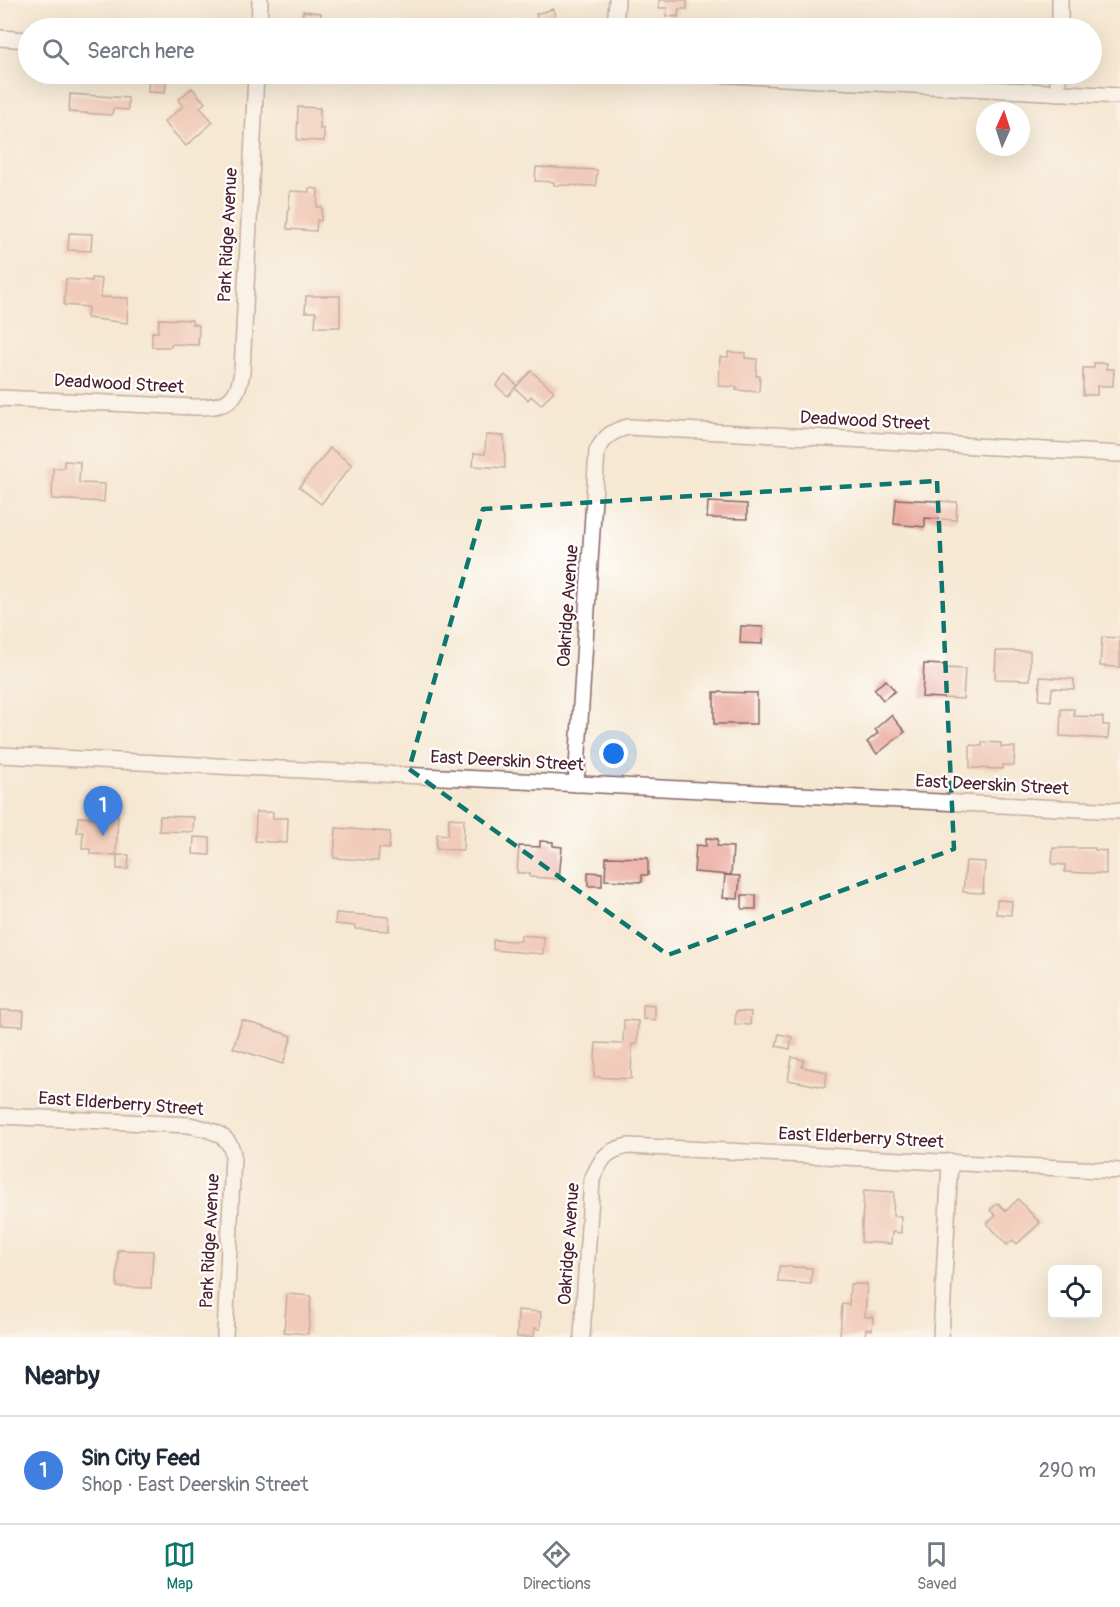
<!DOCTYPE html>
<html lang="en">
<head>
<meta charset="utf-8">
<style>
  body { margin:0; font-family:Pangolin,sans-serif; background:#f2f2f3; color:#1f2937 }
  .controls { position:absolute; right:18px; bottom:18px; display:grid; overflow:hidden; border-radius:9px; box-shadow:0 6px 24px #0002 }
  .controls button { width:54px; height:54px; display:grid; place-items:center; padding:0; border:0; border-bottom:2px solid #e0e1e3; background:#fff; color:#1f2937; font:30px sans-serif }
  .compass { position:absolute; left:976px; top:102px; width:54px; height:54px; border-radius:50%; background:#fff; box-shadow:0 6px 24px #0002; rotate:3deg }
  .you { position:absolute; left:614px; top:754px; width:21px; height:21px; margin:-15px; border:4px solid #fff; border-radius:50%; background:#1a73e8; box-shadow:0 0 0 9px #1a73e833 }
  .badge { display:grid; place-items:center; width:39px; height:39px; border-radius:50%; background:#0f766e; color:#fff; font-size:20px; font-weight:700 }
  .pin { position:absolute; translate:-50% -50px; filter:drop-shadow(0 2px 3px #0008) }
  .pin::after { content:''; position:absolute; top:32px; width:21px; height:18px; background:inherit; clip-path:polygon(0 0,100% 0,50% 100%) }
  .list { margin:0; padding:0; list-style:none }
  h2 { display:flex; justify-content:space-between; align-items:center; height:78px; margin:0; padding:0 24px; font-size:26px }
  h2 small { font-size:20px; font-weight:400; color:#747a83 }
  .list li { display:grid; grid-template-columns:39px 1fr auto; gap:18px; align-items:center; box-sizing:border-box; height:108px; padding:0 24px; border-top:2px solid #e0e1e3 }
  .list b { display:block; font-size:22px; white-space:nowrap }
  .list p { margin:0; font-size:20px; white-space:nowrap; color:#747a83 }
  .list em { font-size:20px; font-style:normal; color:#747a83 }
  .icon { flex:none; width:33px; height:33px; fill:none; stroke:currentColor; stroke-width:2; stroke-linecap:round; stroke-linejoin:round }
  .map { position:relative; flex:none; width:1120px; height:1337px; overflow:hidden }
  .search { position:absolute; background:#fff; box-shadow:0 6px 24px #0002; left:18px; right:18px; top:18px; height:66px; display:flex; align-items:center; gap:15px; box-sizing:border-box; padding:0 21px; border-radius:33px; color:#747a83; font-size:22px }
  .sheet { height:186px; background:#fff }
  nav { display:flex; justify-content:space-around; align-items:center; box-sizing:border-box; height:84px; border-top:2px solid #e0e1e3; background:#fff; font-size:16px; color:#747a83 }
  nav a { display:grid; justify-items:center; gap:3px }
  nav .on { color:#0f766e }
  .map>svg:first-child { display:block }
</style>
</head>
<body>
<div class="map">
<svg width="1120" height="1337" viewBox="0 0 1120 1337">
  <rect width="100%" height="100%" fill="#fff"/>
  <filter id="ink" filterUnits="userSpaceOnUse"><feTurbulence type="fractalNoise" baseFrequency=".0167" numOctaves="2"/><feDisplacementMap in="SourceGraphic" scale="12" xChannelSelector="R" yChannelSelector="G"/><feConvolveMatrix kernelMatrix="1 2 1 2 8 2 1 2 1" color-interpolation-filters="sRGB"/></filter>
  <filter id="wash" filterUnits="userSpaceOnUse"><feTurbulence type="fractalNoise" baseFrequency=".008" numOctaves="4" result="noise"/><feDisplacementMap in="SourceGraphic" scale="24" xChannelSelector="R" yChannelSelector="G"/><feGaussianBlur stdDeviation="1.35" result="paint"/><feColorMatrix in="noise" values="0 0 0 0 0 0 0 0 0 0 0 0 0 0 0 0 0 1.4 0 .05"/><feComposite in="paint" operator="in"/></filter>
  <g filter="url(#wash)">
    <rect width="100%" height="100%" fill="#f5e8d2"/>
    <g id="blocks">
      <!-- building -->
      <g fill="#eaa89c">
        <path d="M659,0H687V9H679L678,17L666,16L667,8H659Z"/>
        <path d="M553,9L559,28H540L536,14Z"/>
        <path d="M303,11L321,13L320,25L302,23Z"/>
        <path d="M149,74L167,75L165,93L148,92Z"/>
        <path d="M192,88L205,103L200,107L213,122L186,146L164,122L183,106L178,100Z"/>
        <path d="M70,94L128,98V110L113,109L112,115L69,112Z"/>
        <path d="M298,107L320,108V129H324V141L297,140Z"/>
        <path d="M536,167L597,170L596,186L554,185V182L535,181Z"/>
        <path d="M309,188L318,189L317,207H322L321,221L317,220L316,231L287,229L290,191L309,192Z"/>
        <path d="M69,233L92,234L91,251L68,250Z"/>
        <path d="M92,278L102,279L100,297L128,298L127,323L87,318L88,307L64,305L66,279L92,281Z"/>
        <path d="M306,296H340V327H315L316,312H305Z"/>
        <path d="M159,319L192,320V324L199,325L198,345L171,344V347H152V332H158Z"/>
        <path d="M728,352L745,353V358L757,359L756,376H760L759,392L736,390L737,387L719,386L720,357H728Z"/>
        <path d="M1094,363H1107L1106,369H1114L1113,386H1097V395H1083V368H1094Z"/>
        <path d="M531,371L554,391L541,405L531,396L528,400L515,388Z"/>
        <path d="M505,375L517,385L508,396L496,386Z"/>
        <path d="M486,435L504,436L505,468L473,466L474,453L485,454Z"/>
        <path d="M330,448L352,465L321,504L299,487Z"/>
        <path d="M64,461L80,462L79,483L105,484L104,502L52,499L53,468H64Z"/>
        <path d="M896,499L957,502L956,520L925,518V527L894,524Z"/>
        <path d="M708,502L747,504V519L707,518Z"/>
        <path d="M741,626L763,627L762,644L740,643Z"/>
        <path d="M1102,637L1120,638V667L1100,666Z"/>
        <path d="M996,651H1030V680L995,679Z"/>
        <path d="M924,664L945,665V668L965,669L963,699L922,697Z"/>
        <path d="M1040,677L1074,679V689L1052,688L1051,701L1039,700Z"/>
        <path d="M886,680L895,691L883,700L874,689Z"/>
        <path d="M714,692L757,693V724H714Z"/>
        <path d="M1061,709H1074V716L1103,717V725H1109L1108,739L1060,736Z"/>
        <path d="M891,715L905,732L877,754L867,742L878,733L875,729Z"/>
        <path d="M982,742L1001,743V747H1015L1014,766L1003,765L1002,769L970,768V745L982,746Z"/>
        <path d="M256,812H273V818H288L287,843L255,841Z"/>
        <path d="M103,814L118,815L116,855L90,854V849H82L83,832H77L78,817L103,818Z"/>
        <path d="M160,816L194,817L193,832L159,831Z"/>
        <path d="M449,818L464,819L463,850L436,849L437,834L448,835Z"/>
        <path d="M336,828L390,832L389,849L379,848L378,861L334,858Z"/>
        <path d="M194,837L210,838V855L193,854Z"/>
        <path d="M706,838L718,839L717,846L733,847L731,875L694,872L696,845L706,846Z"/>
        <path d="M540,841L553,842V846L562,847L559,879L530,877V873H517L519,846L540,847Z"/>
        <path d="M1053,848H1095V850L1106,851V874L1065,872V865L1052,864Z"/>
        <path d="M117,855H129L128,869H117Z"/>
        <path d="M606,857L648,858V875H642V882L605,880Z"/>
        <path d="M966,861L985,862L983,893L963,892Z"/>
        <path d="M588,872L602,873V886H588Z"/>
        <path d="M725,875L740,876L738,899L723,898Z"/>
        <rect x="742" y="895" width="14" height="14"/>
        <path d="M997,900L1012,901L1011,915L996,914Z"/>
        <path d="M336,913L389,917V931L355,929V926L335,924Z"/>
        <path d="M521,935L544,937L543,954L493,950V940L521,941Z"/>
        <path d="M643,1005L655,1006V1020L643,1019Z"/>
        <path d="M0,1010L24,1011L23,1026L0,1025Z"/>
        <path d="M736,1011L751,1012L750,1025L735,1024Z"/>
        <path d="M242,1020L292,1036L283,1064L233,1048Z"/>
        <path d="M624,1020L638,1021L637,1044H632L631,1079L594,1077L596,1043L623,1044Z"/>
        <path d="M779,1034L792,1037L790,1049L776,1046Z"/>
        <path d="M792,1057L804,1060L802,1067L827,1072L825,1087L788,1080Z"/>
        <path d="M864,1190L894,1192L893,1216H901V1233L892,1232L891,1244L861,1242Z"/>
        <path d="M1018,1199L1040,1223L1017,1244L1013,1240L1007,1245L987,1223L996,1216L990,1210L998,1203L1006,1211Z"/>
        <path d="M118,1250L153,1251L151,1288L117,1287Z"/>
        <path d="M779,1266L812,1268L811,1284L778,1282Z"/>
        <path d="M850,1284H867L865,1317H873L872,1330L866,1329L865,1337H840L842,1304L849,1305Z"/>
        <path d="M287,1294L311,1296L308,1334L284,1332Z"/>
        <path d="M518,1310L541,1312L540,1329L535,1328L534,1337H517Z"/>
      </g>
    </g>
  </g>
  <g filter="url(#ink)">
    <use href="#blocks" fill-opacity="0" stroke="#866565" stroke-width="1.5"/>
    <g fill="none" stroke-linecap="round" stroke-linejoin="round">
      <defs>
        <g id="minor">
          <path d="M259,28L260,0"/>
          <path d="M615,28L617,0"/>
          <path d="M1060,28V0"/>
          <path d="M0,38L28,40"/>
          <path d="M711,74L1120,96"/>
          <path d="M1058,93V74"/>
          <path d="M0,398L194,407C224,407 237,404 242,372L256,74"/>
          <path d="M0,755L1120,811"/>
          <path d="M576,784L597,451C605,436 612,431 628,427L1120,454"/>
          <path d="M0,1116L189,1125C208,1129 230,1133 233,1155L225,1337"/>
          <path d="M582,1337L592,1179C602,1158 605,1151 628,1146L1120,1171"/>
          <path d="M941,1337L950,1161"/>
        </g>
      </defs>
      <!-- minor casing -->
      <use href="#minor" stroke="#866565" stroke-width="18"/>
      <!-- minor -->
      <use href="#minor" stroke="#fff" stroke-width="15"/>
    </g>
  </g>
  <!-- marked area -->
  <path d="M0 0H1120V1337H0ZM937,481L954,849L668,955L409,769L483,509Z" fill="#f5e8d2" fill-opacity=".55" fill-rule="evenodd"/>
  <path fill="none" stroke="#0f766e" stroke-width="4.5" stroke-dasharray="12 8" stroke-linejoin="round" d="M937,481L954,849L668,955L409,769L483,509Z"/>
  <g text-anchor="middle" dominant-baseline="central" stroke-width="4.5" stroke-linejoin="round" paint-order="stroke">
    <!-- street labels -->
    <g font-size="18" fill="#4a1f2b" stroke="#fff">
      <text transform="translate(228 235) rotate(-87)">Park Ridge Avenue</text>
      <text transform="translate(119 384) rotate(3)">Deadwood Street</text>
      <text transform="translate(865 421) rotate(3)">Deadwood Street</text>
      <text transform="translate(568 606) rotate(-86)">Oakridge Avenue</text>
      <text transform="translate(507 761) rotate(3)">East Deerskin Street</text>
      <text transform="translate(992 785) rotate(3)">East Deerskin Street</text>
      <text transform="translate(121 1104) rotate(4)">East Elderberry Street</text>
      <text transform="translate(861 1138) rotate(3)">East Elderberry Street</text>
      <text transform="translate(210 1241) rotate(-87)">Park Ridge Avenue</text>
      <text transform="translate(569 1244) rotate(-86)">Oakridge Avenue</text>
    </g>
  </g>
</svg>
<div class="controls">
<button><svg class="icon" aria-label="locate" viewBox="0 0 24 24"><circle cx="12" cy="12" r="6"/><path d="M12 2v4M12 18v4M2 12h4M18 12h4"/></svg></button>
</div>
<svg class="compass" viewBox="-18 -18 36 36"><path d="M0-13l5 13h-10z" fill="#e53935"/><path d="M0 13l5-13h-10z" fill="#747a83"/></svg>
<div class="you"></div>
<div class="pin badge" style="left:103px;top:836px;background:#3f7fe0">1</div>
<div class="search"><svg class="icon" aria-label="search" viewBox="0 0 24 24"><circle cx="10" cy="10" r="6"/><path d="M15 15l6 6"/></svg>Search here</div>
</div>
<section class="sheet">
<h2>Nearby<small></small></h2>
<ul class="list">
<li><span class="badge" style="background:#3f7fe0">1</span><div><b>Sin City Feed</b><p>Shop · East Deerskin Street</p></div><em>290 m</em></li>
</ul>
</section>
<nav>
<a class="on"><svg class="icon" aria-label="map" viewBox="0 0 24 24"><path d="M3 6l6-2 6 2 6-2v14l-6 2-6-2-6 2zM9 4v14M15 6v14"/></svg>Map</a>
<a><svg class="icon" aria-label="directions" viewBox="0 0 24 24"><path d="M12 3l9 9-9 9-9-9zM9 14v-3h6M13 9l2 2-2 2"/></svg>Directions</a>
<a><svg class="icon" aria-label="saved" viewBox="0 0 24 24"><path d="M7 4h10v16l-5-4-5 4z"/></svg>Saved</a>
</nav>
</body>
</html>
